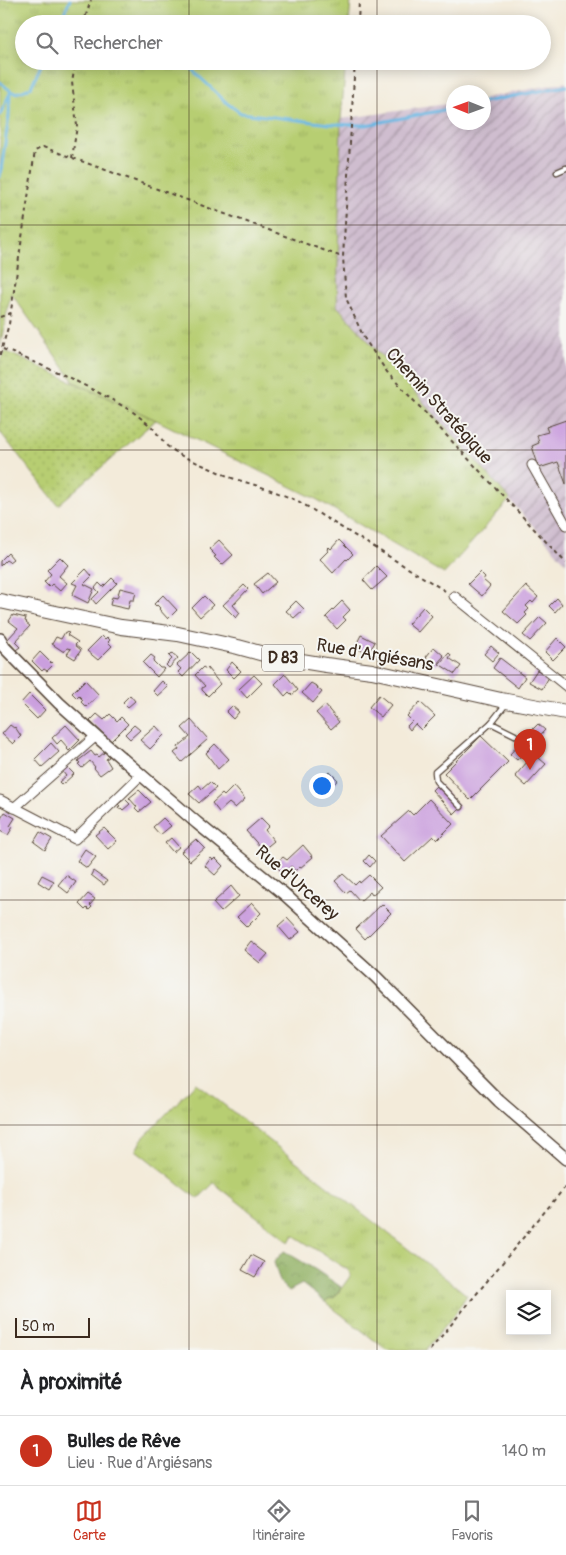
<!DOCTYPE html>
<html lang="fr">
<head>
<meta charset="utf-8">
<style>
  body { margin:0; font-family:Pangolin,sans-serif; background:#f2f2f2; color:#202124 }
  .controls { position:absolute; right:15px; bottom:15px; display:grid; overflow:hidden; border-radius:0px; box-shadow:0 2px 12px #0003 }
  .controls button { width:45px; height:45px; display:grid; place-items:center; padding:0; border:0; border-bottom:1px solid #e0e0e0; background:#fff; color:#202124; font:25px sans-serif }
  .compass { position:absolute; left:446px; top:85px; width:45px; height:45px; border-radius:50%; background:#fff; box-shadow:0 2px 12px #0003; rotate:271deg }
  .scale { position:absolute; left:15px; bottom:12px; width:75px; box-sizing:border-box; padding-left:5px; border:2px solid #3b2a1e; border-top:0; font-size:14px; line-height:18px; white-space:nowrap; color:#3b2a1e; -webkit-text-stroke:4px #f6f6f2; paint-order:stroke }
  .you { position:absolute; left:321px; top:785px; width:18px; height:18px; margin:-12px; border:4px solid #fff; border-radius:50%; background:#1a73e8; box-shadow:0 0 0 8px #1a73e833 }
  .badge { display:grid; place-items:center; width:32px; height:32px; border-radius:50%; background:#c8321e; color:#fff; font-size:16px; font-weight:700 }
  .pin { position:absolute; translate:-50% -41px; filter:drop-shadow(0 1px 2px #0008) }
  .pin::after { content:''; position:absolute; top:26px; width:18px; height:15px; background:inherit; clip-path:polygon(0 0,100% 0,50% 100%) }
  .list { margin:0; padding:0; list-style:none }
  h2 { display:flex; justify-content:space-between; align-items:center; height:65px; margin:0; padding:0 20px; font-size:21px }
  h2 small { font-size:16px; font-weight:400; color:#757577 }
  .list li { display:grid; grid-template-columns:32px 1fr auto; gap:15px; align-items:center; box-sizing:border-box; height:70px; padding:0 20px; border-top:1px solid #e0e0e0 }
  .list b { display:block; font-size:19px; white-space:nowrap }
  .list p { margin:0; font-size:16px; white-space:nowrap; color:#757577 }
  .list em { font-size:16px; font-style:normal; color:#757577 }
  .icon { flex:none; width:28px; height:28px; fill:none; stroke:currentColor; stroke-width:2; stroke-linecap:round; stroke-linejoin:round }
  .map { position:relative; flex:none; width:566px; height:1350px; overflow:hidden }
  .search { position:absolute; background:#fff; box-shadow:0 2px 12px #0003; left:15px; right:15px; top:15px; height:55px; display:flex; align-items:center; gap:12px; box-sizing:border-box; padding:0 18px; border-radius:28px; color:#757577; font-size:19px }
  .sheet { height:135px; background:#fff }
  nav { display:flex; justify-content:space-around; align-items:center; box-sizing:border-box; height:70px; border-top:1px solid #e0e0e0; background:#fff; font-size:14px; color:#757577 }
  nav a { display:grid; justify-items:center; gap:2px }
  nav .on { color:#c8321e }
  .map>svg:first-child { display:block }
</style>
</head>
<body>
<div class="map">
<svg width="566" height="1350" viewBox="0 0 566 1350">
  <defs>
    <pattern id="industrial-furrows" width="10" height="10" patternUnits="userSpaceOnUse" patternTransform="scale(1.25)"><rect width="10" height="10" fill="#cfbdcf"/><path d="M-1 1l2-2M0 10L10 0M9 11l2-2" fill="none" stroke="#a99aa7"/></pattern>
    <pattern id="grass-tufts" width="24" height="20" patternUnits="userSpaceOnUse" patternTransform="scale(1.25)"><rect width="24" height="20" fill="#b7ce72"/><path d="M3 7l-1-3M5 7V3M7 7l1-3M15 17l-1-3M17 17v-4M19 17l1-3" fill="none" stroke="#9eb162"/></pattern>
    <pattern id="forest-crowns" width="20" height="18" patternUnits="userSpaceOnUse" patternTransform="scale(1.25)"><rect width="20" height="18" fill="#91b164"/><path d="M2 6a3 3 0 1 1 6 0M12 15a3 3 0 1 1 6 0" fill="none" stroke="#789052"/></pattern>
    <pattern id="park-dots" width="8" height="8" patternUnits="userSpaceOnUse" patternTransform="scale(1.25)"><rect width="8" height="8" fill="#b7ce72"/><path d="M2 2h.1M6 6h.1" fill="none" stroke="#9eb162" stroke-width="1.8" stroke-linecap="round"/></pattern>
  </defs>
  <rect width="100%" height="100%" fill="#f6f6f2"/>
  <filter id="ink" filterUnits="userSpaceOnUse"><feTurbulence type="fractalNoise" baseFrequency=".02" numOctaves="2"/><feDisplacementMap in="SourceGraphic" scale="10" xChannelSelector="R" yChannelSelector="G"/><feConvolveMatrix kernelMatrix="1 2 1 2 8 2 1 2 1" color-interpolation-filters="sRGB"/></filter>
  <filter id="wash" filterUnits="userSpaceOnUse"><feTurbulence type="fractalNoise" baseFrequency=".0096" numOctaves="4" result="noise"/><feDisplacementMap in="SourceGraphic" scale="20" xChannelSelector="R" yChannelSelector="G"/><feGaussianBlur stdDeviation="1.12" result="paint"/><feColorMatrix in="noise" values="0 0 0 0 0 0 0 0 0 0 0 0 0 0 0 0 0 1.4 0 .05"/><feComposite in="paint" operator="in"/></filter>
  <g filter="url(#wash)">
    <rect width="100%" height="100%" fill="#f3ebda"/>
    <!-- industrial -->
    <path fill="url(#industrial-furrows)" d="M566,82V563L337,306L341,119L453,103L454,122H484V98Z"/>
    <!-- grass -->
    <g fill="url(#grass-tufts)" stroke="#797c48">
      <path d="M0,0H351L349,24H24V61H346L341,119L337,306L510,499L444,574L316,499L156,420L74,382L11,293L0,346Z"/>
      <path d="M196,1083L467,1295L454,1315L425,1350H387L325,1302L328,1299L335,1297L351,1275L348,1270L293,1235L289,1242L214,1183L198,1199L136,1150L142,1139Z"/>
    </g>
    <!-- forest -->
    <path fill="url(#forest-crowns)" stroke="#666e41" d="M284,1251L316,1270L341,1287L335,1297L328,1299L325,1302L302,1284L289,1291L280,1282L274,1262Z"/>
    <!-- park -->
    <path fill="url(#park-dots)" stroke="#797c48" d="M5,351L156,420L58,505L0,432V360Z"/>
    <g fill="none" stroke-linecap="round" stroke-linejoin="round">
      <!-- stream -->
      <g stroke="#69b7e3" stroke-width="3">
        <path d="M59,24L70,0"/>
        <path d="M183,61L228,104L241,113L330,124L366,125L454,108"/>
        <path d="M0,82C14,94 14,96 31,87L43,61"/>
        <path d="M484,102L566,86"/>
        <path d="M0,115L9,95"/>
        <path d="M0,177L9,116L10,92"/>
      </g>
    </g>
    <g id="blocks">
      <!-- building -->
      <g fill="#ca9fde">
        <path d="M566,420V484L558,462L539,468L532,446L539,443L537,435L548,432L546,427Z"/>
        <path d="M219,540L233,555L222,565L214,557L216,556L209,549Z"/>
        <path d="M339,540L353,554L347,560L346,559L333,573L320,559L328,551L327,549L329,547L331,549Z"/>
        <path d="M8,553L13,559L9,562L6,560L0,566V561Z"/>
        <path d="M60,557L68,565L59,576L67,583L60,591L52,584L49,587L44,582L51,574L47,570Z"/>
        <path d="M376,566L387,577L372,590L363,580Z"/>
        <path d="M86,569L92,576L84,584L94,589L88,603L72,595L77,585L72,583Z"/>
        <path d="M480,572L485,577L483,580L490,586L482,596L468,584Z"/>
        <path d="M268,573L276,582L262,594L254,584Z"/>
        <path d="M112,578L117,583L96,604L92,599L99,592L95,588L99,583L103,587Z"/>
        <path d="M244,585L248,589L233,605L240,613L236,618L223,605Z"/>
        <path d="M526,586L538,597L533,603L531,601L526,606L529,609L525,613L527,615L518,624L503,611Z"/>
        <path d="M120,588L136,592L134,600H130L128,609L110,605L112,597L117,598Z"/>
        <path d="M163,595L177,610L168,619L159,609L160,608L157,605L156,606L154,604Z"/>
        <path d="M204,596L213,605L200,617L192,608Z"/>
        <path d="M557,598L562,604L555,612L549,606Z"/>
        <path d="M296,601L304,609L294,618L286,611Z"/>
        <path d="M342,601L350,610L343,617L346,620L337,629L326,617Z"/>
        <path d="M423,607L432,616L418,632L408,624Z"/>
        <path d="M13,615L26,618L25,621L27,622L26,623L30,626L15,642L20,647L16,650L7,640L18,628L9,621Z"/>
        <path d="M540,617L547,623L530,641L523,635Z"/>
        <path d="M65,632L69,633L67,635L78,642L75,645L81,650L75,659L67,654L71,649L67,648L64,652L52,644L56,637L61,639Z"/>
        <path d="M361,635L375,642L368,654L355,647Z"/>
        <path d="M102,636L105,639L107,637L110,640L108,642L112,646L98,660L87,651Z"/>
        <path d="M557,638L566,647L553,660L545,652Z"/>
        <path d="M491,646L499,653L492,661L484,654Z"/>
        <path d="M434,647L444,656L435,666L426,657Z"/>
        <path d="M40,652L51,663L52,662L54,664L47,671L44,669L42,671L32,661Z"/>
        <path d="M191,652L199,660L183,677L178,672L181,669L177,665Z"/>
        <path d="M172,653L178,658L169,668L166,665L172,659L169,656Z"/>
        <path d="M449,653L451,655L449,658L461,666L455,674L439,664Z"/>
        <path d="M151,655L155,658L153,661L160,668H163L164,669L157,677L143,663Z"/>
        <path d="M500,658L525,677L518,688L493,668Z"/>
        <path d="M232,662L241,671L234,678L226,670Z"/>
        <path d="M203,667L206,669L207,668L220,684L208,696L202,690V688L205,686L195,675Z"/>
        <path d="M537,670L549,677L542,689L529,682Z"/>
        <path d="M285,674L298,690L292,695L289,692L285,696L275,684Z"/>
        <path d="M254,675L262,683L247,698L239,689Z"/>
        <path d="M85,680L99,695L86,707L81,702L83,700L79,696L77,698L72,693Z"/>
        <path d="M162,681L168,687L158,696L153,691Z"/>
        <path d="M311,683L318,687L317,688L322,692L313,703L302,693Z"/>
        <path d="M29,694L45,710L37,719L21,703Z"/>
        <path d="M130,695L135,701L128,707L123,702Z"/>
        <path d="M379,695L391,705L381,717L369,707Z"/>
        <path d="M420,702L435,716L421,730L415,724L410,730L407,726L412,721L407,716Z"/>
        <path d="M325,705L339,722L331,729L316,713Z"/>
        <path d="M232,706L239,712L233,719L226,712Z"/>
        <path d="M97,714L104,720L110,714L117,721L121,717L128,724L111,741L90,721Z"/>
        <path d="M191,720L208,739L182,762L174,753L179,749L178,747L190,737L182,728Z"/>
        <path d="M538,724L545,730L517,760L510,754L519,744L518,743L525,735L526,736Z"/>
        <path d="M10,725L14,728L15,727L21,736L13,744L2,734Z"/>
        <path d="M66,725L80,740L69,751L67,749L68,748L61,740L57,744L52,738Z"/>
        <path d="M134,725L140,730L130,739L125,734Z"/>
        <path d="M156,726L164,735L150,749L140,740Z"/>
        <path d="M481,736L508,762L470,800L444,773Z"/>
        <path d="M51,743L59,752L42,767L35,759Z"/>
        <path d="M215,744L229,759L218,769L206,753Z"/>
        <path d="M91,751L95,756L97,755L99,757L105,752L109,757L106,759L111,767L100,775L94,768L95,767L90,761L82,768L78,764L80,763L78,761Z"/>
        <path d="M534,754L546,764L526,786L515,776Z"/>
        <path d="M67,767L74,774L62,785L59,782L66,776L62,771Z"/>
        <path d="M330,772L338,780L328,789L320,781Z"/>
        <path d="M210,782L216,788L199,803L189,794L199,785L202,789Z"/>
        <path d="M438,784L460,808L454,814L432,790Z"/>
        <path d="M234,786L245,799L235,808L229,803L219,812L212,803L222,794L224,796Z"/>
        <path d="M139,790L151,802L139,812L135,808L137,807L129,798Z"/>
        <path d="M125,799L130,804L123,810L121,808L120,810L118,807L120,806L118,804Z"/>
        <path d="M429,799L453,824L437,840L433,836L405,862L381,836L409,811L413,815Z"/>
        <path d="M5,812L15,818L10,826L13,827L8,835L0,831V820Z"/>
        <path d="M163,818L171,826L160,835L153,827Z"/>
        <path d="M261,818L269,826L265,830L274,841L263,850L246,831Z"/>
        <path d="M104,828L117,841L108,849L95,835Z"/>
        <path d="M40,832L52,839L45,850L34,842Z"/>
        <path d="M171,838L179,847L173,852L165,843Z"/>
        <path d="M196,839L205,848L190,861L181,852Z"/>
        <path d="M303,845L313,857L300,868L299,867L295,871L291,866L283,874L275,864L283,857L287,860Z"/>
        <path d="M85,849L96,857L87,868L77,861Z"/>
        <path d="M369,855L375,861L370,867L364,861Z"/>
        <path d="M211,858L213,860L215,858L223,866L215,875L205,866Z"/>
        <path d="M93,871L107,881L104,885L91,875Z"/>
        <path d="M343,874L355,885L359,881L360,883L369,875L381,887L372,895L370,892L360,901L350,890L346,893L335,881Z"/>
        <path d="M42,875L54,881L49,889L38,882Z"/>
        <path d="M66,875L76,882L68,893L58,885Z"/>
        <path d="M231,886L239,896L221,912L213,903Z"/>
        <path d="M88,894L95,899L90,905L92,907L89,910L87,908L85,910L79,904Z"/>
        <path d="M252,903L261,913L247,927L237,917Z"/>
        <path d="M382,904L391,913L365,939L356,929Z"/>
        <path d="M287,918L300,932L290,940L278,926Z"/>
        <path d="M251,941L268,954L260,963L244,950Z"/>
        <path d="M251,1255L264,1262L255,1277L242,1270Z"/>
      </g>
    </g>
  </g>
  <g filter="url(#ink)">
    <use href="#blocks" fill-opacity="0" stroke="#57473a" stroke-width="1"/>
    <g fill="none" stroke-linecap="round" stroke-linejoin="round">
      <defs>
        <g id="service">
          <path d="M557,172L566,168"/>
          <path d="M491,723L515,735"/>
          <path d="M461,807L436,781L435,772L491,723L506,704"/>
        </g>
        <g id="minor">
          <path d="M532,465L566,525"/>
          <path d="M454,596L566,686"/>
          <path d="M0,800L75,839L141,775"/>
          <path d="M14,808L96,736"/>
        </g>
        <path id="tertiary" d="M0,639L4,647L59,703L96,736L197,823L283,893L376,977L499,1101L566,1159"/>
        <path id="primary" d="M0,601L121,627L178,634L238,647L271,656L326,665L372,671L501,700L566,712"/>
      </defs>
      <!-- service casing -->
      <use href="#service" stroke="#57473a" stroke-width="7"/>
      <!-- minor casing -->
      <use href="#minor" stroke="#57473a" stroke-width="11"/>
      <!-- tertiary casing -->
      <use href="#tertiary" stroke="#57473a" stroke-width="14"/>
      <!-- primary casing -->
      <use href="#primary" stroke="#57473a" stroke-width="16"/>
      <!-- path -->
      <g stroke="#57473a" stroke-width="2" stroke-dasharray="4 4" stroke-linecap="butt">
        <path d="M83,24L91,0"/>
        <path d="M358,24L359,0"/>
        <path d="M355,61L343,257L346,298L364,338L387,372L566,563"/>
        <path d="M72,158L77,126L72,82L76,61"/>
        <path d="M0,317L11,313"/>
        <path d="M3,349L64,375L107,397L133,412L152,427L167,446L182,456L232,478L271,490L298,501L447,592"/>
        <path d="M0,355L9,324L35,151L43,147L342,257"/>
        <path d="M430,1350L566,1186"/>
      </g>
      <!-- service -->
      <use href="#service" stroke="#fff" stroke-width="4.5"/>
      <!-- minor -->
      <use href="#minor" stroke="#fff" stroke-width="9"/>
      <!-- tertiary -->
      <use href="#tertiary" stroke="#fff" stroke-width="11"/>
      <!-- primary -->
      <use href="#primary" stroke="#fff" stroke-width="14"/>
    </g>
  </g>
  <!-- grid -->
  <path fill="none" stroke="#3b2a1e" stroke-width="1" stroke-opacity="0.55" d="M189,0V24M377,0V24M189,61V1350M377,61V1350M0,225H566M0,450H566M0,675H566M0,900H566M0,1125H566"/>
  <g text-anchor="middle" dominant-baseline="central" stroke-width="4" stroke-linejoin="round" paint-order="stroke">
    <!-- shield labels -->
    <rect fill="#f6f6f2" stroke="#73675e" stroke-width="1" x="262" y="644.5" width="42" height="27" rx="4"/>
    <g font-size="16" font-weight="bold" fill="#3b2a1e">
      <text x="283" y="658">D 83</text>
    </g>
    <!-- street labels -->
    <g font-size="18" fill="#3b2a1e" stroke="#f6f6f2">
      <text transform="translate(439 406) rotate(48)">Chemin Stratégique</text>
      <text transform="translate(375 655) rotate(10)">Rue d'Argiésans</text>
      <text transform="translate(297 883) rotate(41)">Rue d'Urcerey</text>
    </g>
  </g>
</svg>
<div class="controls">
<button><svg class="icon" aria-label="layers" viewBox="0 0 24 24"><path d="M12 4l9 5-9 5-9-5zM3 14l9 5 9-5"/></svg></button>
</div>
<svg class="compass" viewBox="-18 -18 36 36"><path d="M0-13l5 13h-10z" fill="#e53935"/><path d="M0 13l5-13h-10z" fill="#757577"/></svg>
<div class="scale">50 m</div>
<div class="you"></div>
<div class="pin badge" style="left:530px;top:770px">1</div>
<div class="search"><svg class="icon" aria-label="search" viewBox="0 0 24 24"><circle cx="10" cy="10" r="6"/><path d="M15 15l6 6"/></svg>Rechercher</div>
</div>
<section class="sheet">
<h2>À proximité<small></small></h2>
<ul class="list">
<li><span class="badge">1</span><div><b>Bulles de Rêve</b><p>Lieu · Rue d'Argiésans</p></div><em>140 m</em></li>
</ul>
</section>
<nav>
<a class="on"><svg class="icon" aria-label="map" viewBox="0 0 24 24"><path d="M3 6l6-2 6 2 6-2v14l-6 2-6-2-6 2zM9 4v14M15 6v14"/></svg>Carte</a>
<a><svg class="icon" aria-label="directions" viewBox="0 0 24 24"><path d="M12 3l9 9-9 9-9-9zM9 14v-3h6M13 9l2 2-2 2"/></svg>Itinéraire</a>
<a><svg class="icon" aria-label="saved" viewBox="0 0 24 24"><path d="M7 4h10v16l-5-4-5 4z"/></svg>Favoris</a>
</nav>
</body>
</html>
